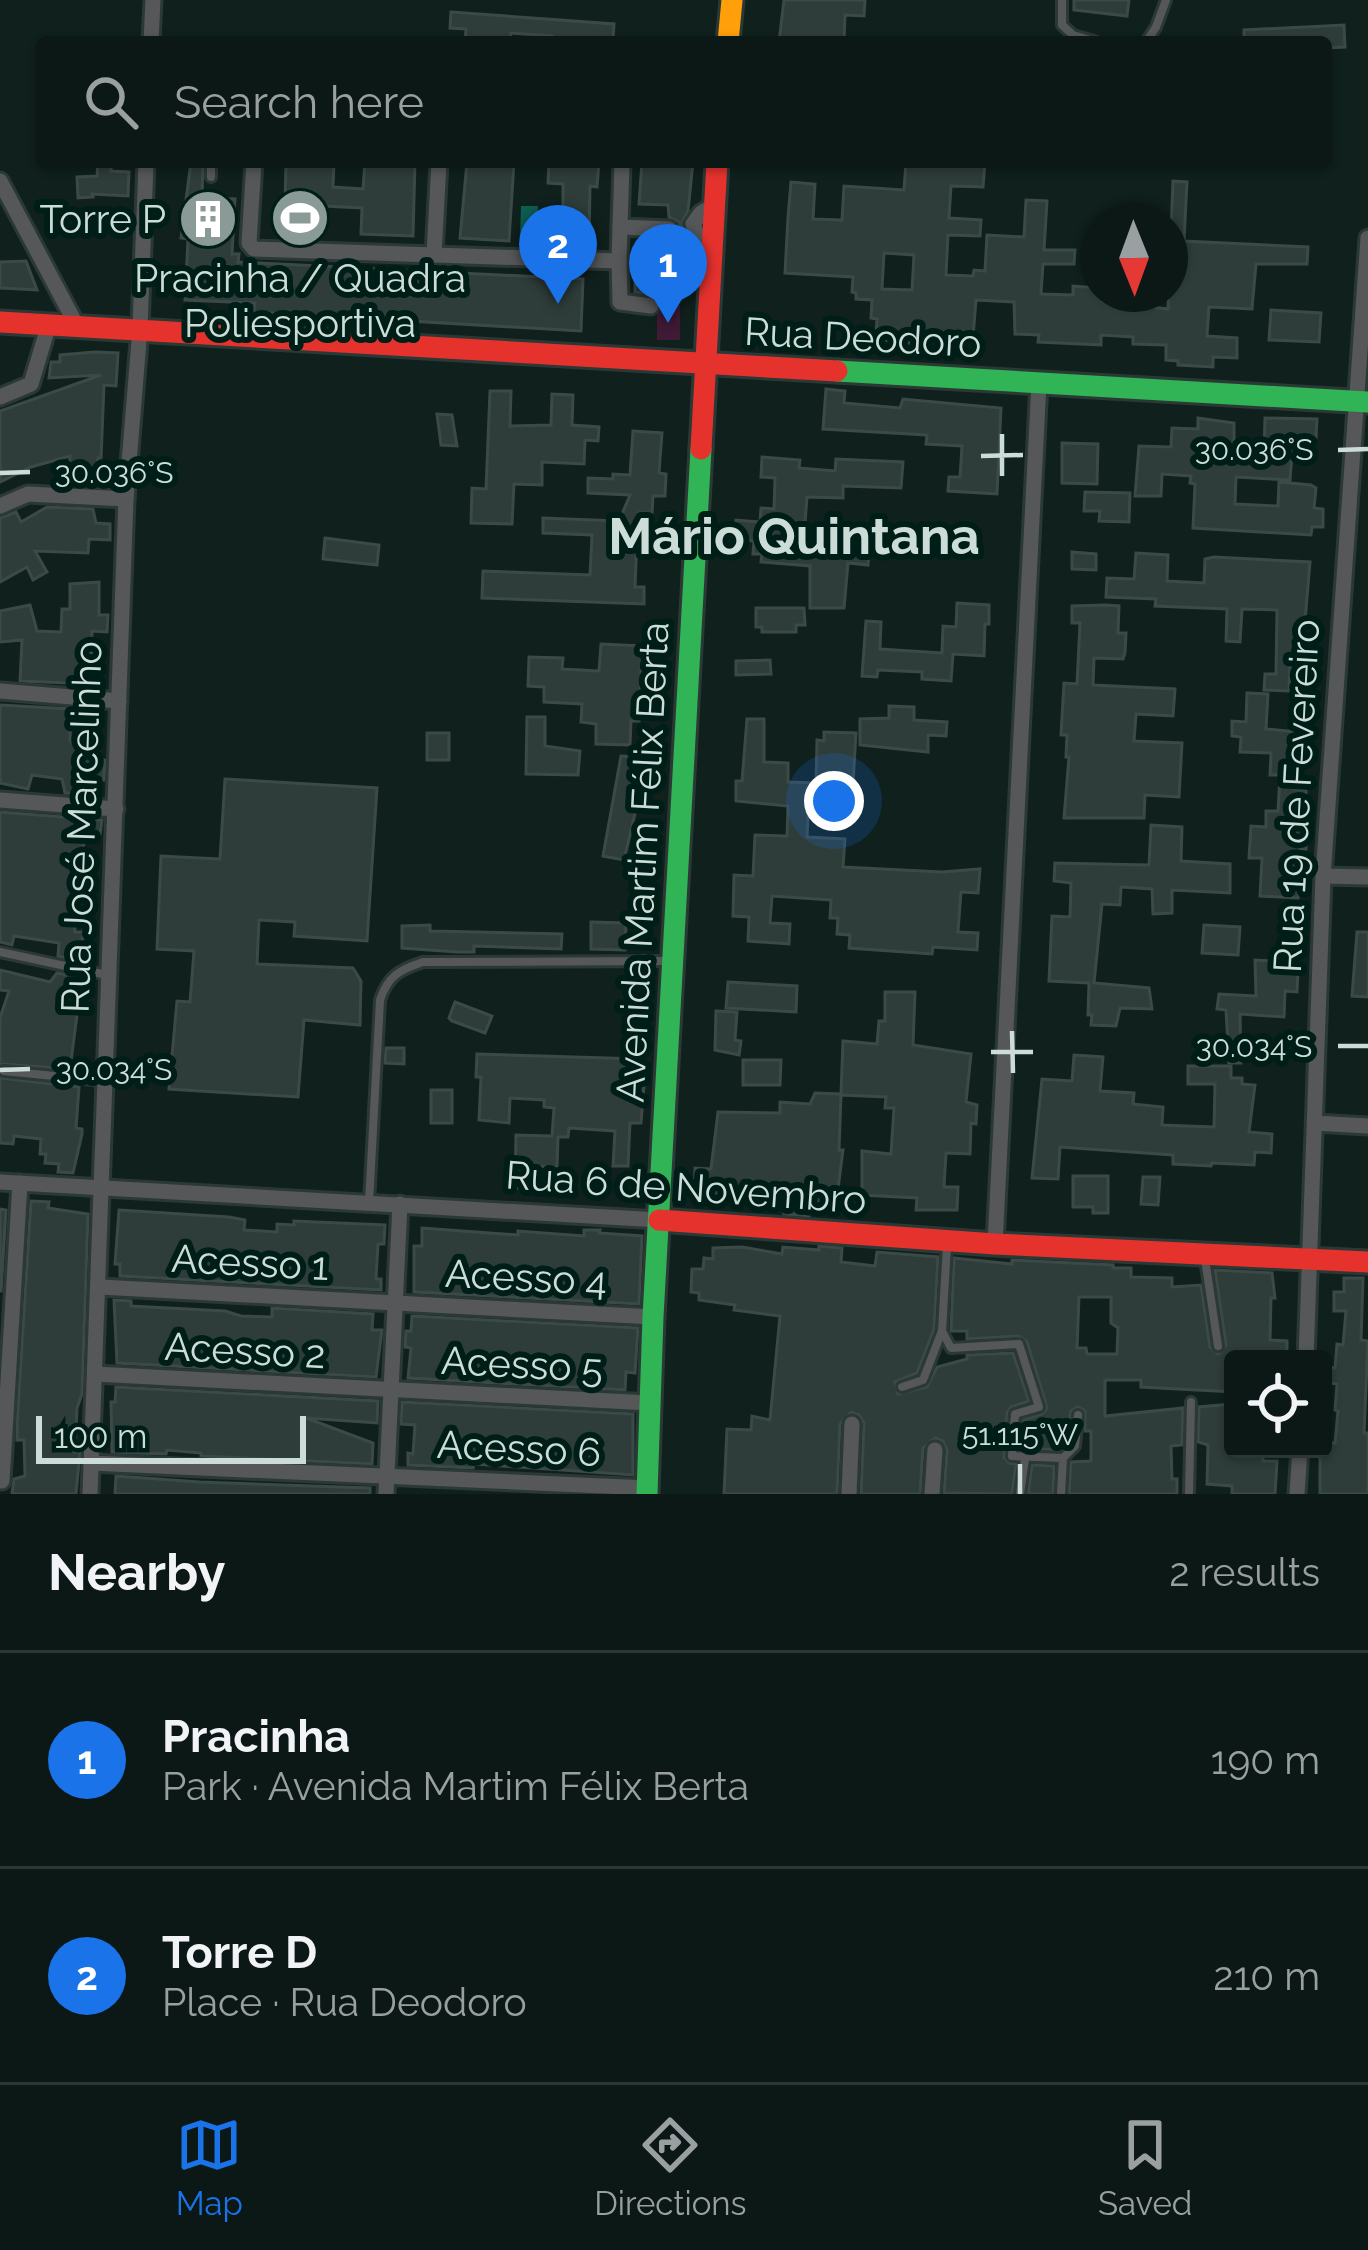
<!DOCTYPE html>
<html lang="en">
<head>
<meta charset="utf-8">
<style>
  body { margin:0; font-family:Raleway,sans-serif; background:#192523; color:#f1f3f6 }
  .controls { position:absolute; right:36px; bottom:36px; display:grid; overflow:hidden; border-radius:12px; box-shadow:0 3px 9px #0004 }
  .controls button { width:108px; height:108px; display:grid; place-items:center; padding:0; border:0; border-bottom:3px solid #2b3735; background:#0b1816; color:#f1f3f6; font:60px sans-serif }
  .compass { position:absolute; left:1080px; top:204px; width:108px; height:108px; border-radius:50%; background:#0b1816; box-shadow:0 3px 9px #0004; rotate:179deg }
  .scale { position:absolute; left:36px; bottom:30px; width:270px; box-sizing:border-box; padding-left:12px; border:6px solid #ccddd8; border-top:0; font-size:33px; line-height:42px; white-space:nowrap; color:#ccddd8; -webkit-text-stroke:9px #001e18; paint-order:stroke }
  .you { position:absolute; left:834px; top:801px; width:42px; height:42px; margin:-30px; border:9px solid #fff; border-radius:50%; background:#1a73e8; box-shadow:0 0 0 18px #1a73e833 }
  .badge { display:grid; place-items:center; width:78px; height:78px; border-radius:50%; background:#1a73e8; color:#fff; font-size:39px; font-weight:700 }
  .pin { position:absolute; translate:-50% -99px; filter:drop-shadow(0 3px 6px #0008) }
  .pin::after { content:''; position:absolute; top:63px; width:42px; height:36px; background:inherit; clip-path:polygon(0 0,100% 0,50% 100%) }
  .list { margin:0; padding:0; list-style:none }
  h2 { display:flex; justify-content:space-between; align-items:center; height:156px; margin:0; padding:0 48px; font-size:51px }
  h2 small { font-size:39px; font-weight:400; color:#9aa0a1 }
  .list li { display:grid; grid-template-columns:78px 1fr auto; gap:36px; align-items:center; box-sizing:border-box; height:216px; padding:0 48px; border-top:3px solid #2b3735 }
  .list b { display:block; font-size:45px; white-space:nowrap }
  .list p { margin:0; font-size:39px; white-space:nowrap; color:#9aa0a1 }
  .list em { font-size:39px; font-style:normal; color:#9aa0a1 }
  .icon { flex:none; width:66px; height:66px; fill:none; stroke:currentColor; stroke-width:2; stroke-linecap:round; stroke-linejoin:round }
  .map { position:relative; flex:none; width:1368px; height:1494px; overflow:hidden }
  .search { position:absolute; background:#0b1816; box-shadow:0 3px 9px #0004; left:36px; right:36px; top:36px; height:132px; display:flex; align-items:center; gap:30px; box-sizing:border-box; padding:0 42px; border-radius:12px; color:#9aa0a1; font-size:45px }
  .sheet { height:588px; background:#0b1816 }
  nav { display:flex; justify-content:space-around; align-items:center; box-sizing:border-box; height:168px; border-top:3px solid #2b3735; background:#0b1816; font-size:33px; color:#9aa0a1 }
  nav a { display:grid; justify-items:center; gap:6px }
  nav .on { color:#1a73e8 }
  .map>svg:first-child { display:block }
</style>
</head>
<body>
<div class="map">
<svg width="1368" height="1494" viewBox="0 0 1368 1494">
  <rect width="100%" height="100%" fill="#0f201d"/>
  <!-- green -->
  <g fill="#411a35">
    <path d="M278,211L321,212V237L278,235Z"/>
    <rect x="657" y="305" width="23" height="35"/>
  </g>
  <!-- water -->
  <path fill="#0e5e51" d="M521,206H538L537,238H520Z"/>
  <!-- building -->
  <g fill="#2e3d3a" stroke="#3c4a47" stroke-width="3" fill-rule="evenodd">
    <path d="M784,0H865L864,16L845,15L844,42H779Z"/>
    <path d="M1074,0H1129L1127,16L1074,10Z"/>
    <path d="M451,12L614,24L613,40L552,42V36L511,33L510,42H465L466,29L450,28Z"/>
    <path d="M1344,25L1345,47L1326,48V42H1244V30Z"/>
    <path d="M98,162H111V171L129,172L128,196L92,194L93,197L78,198L77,177L97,176Z"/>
    <path d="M191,162H203L202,197L235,199L232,254H239L238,262L583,279L581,331L254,312L255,303L185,300L188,239L181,238Z"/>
    <path d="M286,162H334L333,187L363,189L365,162H415L413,236L361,234L362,208L285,204Z"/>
    <path d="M467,162H514L509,241L460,238Z"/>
    <path d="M549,162H599L597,187L590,186L589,244H563V184L548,183Z"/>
    <path d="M642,162H693L688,211L681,224L687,242H683L681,299L635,292V252L669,253V241L681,231L679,222L669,217L668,205L639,204Z"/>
    <path d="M906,162H985L983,187L951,186L949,218L981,220L980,236L948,235L946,275L973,276L974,270L985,271L987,235L1024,237L1026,200L1047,201L1044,250H1075L1074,264H1043L1041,294L1073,295V286L1098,288V294H1104L1103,301L1168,309L1173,181L1187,182L1184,241L1308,247L1307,264H1256L1252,309L1209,307L1207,336L1237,338V358L1213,357V367L1178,365V361L1166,360V345L1133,344V337L1101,335V345L1038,342L1039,335L1015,334L1014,302L976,300L973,337L910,333L909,343L892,342L876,337L877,319L871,318L872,300L856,299V293L852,292L853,277L785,273L788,217L791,182L815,184L813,219L842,220L844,186L904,190ZM884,253L914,255L912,290L882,289Z"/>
    <path d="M26,261L37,290L0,288V262Z"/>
    <path d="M1271,310L1321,313L1319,342L1269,340Z"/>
    <path d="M95,352L118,353L116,386L104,385L101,459L98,458L94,480L75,479V472H69L70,456L31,467L0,482V411L101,375L49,378L51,362H60V355Z"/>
    <path d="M826,389L845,391L844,403L900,408L903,399L1001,408L997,494L948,491L949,477H960L962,446L926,444L927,435L823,429Z"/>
    <path d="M490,391H511L510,426L551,425L552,394L573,395L572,425L599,427L598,441L585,440L584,464L542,462V485L514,484L512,524L471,523L472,488L486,489Z"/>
    <path d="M437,414L452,415L457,446L441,445Z"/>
    <path d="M1198,418L1234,423V450L1264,452L1265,418L1317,419L1316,438L1299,437L1298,454H1292L1290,480L1236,477L1235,504L1278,506L1279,482L1311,485L1316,488L1314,508L1323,509V527H1312L1311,535L1193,528L1195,484L1190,483L1191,476L1162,474L1161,496H1135L1139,446L1171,447L1172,428L1198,429Z"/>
    <path d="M633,431L662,433L659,473L666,474L665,496H653L652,513H638L635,587H644V604L482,598L483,571L590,575L592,535L543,533V518L619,521L630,495L588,493V478L613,479V474L630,475Z"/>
    <path d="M1062,443L1098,444L1097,484L1062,483Z"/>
    <path d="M762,457L800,460L799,468L835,471L836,459L903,462L901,488L843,486V498L807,497L804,536L839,539L840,529L864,531L862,551H869L868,565L848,563L844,608H810V566L761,562L762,554H753L754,541L735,539L736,520L760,522L761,508L774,509L775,478L761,477Z"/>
    <path d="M1085,492L1130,493L1129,522L1099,521L1100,511H1084Z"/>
    <path d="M47,507L93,509L96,523L110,524V540L89,539L88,553L35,551L47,572L33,580L27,567L0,582V518L16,512L21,522Z"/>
    <path d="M325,538L379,545L377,565L323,559Z"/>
    <path d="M1072,552L1096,554V570L1072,569Z"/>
    <path d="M1136,553L1168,555L1167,581L1204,583L1205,559L1214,557L1310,562L1301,668H1290L1289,691L1264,690L1265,674H1276L1277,610L1242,609L1240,642L1226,641L1227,609L1155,606L1156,599L1106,597L1107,578L1134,579Z"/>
    <path d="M99,582V615H108L107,632L92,631L91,684L20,681L22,640L0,642V611L30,605L37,631L61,632L62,609H70V584Z"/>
    <path d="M957,603L989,605V624H985L984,656L953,654L951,681L922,679V672L878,670L877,677L862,676L866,621L881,622L880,649L942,653L943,626L956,627Z"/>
    <path d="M1105,605L1119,606L1118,633H1126L1125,653L1123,659L1094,658L1093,685L1175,689L1173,716L1136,714L1134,741L1182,743L1179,797L1145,795L1144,818H1064L1069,757H1066L1067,735H1061L1064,683L1077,684L1080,623H1072V606Z"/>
    <path d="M756,608H804L805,625H796V632H762V627H756Z"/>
    <path d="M601,644L642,646L639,721H631L630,745L596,744V724L581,722L582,704L544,702V687L528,686L529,657L563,658L562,669L599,671Z"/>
    <path d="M770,660L771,674L736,675V661Z"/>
    <path d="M1247,693L1268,694L1266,729L1299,732L1294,789L1306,790L1307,821L1306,849H1300L1298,898L1260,896L1262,858H1249L1251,826L1266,827V811H1278L1280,775H1270L1271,753L1240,752L1241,737L1232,736V721L1246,722Z"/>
    <path d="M0,705L71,709L70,740L72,743L99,744V760H105L104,780H97V795L65,793L62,779L32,775L28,789L0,783Z"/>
    <path d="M889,706L914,707V720L947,722L946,736L928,735V752L860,745V719L889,718Z"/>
    <path d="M527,717H545V746L580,751L578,775L526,774Z"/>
    <path d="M747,719H764V762L788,763V782L816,783L817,740L824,741V732L856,733L852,801L809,800L807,837L845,839L843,867L942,872L980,869L978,893L961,892L958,932L978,933L977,950L933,947L932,954L849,948L850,935L837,934L838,918H830L831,900L772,896L770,923L790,924L789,944L748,941L749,917L733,916L734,875L753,876L755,835L787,836L788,806L736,801V781H742Z"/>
    <rect x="427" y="733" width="22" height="27"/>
    <path d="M621,756L638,757L636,809L624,860L603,856Z"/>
    <path d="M225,779L377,788L367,941L294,936L295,922L259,920L257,964L353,968L361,981L360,1025L304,1020L298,1097L169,1089L177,1001L190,1002L194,951L157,949L161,856L220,859Z"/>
    <path d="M0,812L102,820L100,834L84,832L83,867H73L75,932H83L81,955H75L74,960L58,956L59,943L14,936L12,945L0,942Z"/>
    <path d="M1151,825L1182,827L1181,861L1230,864V893L1172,890V913L1153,914L1152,889L1121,887L1120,905L1102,904L1094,983L1149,988L1152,1009L1120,1008L1116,1026L1091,1025L1092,1015H1088L1089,983L1049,981L1052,916L1070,917L1071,883L1054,881L1055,863L1149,865Z"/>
    <path d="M591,922L626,923L625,950L591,949Z"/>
    <path d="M430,925V931L562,934L561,949L474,946V952H457L402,948V926Z"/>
    <path d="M1204,925L1240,927L1238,955L1202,953Z"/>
    <path d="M1357,932H1368V997L1352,996Z"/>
    <path d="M1255,960L1272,961V969L1298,970L1297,992L1285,991L1284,1017L1240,1014L1241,1063H1229L1226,1010L1217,1009L1219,994L1256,996Z"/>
    <path d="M0,970L50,982L57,973L72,976L67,1014L77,1015L70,1069L0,1064V1018L9,991L0,990Z"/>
    <path d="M728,982L797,986L796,1012L726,1008Z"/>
    <path d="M885,992H915L913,1045L971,1054L966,1102L977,1105L976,1124L971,1123L970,1154L946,1153L944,1187H958L957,1210H916L917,1198L862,1195V1151L891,1154L894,1108H885L886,1097L841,1095L839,1150H843L836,1204L809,1201V1216L784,1214L782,1198H694L695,1168L711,1169L718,1112L780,1113V1102L810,1104L815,1093L841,1094L843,1041L877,1044L879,1021H885Z"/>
    <path d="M455,1002L492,1016L485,1033L452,1021L449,1018Z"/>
    <path d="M716,1011L737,1012L735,1040L741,1041L739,1055L715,1050Z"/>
    <path d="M386,1048H404V1064L385,1063Z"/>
    <path d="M477,1054L639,1059L638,1086H644L641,1123H630L628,1166H613L615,1131L569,1128L568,1137H558L557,1167L530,1166L529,1188H515L516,1135L552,1136L554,1108L544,1107V1100L510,1098L509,1123L479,1120L481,1077H476Z"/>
    <path d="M1074,1055L1103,1057L1100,1091L1134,1093L1133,1104L1163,1107L1162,1125L1214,1127L1215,1084H1188V1066H1231V1078H1242V1084L1255,1085L1249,1132L1272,1134L1271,1153L1255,1152L1254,1165L1212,1163L1211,1166L1173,1164V1155L1060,1147L1058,1179L1032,1178L1042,1079L1072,1081Z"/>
    <path d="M743,1060H781L780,1085H743Z"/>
    <path d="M0,1078L79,1087L76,1128L82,1129V1134L73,1173L58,1172L59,1164L45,1163L46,1154H40L41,1139L14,1136L13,1144L0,1143Z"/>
    <rect x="431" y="1090" width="21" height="33"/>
    <path d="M1073,1176H1108V1213H1093V1207H1073Z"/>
    <path d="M1143,1177H1160L1158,1205L1141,1204Z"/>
    <path d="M31,1201L49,1202L48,1208L88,1214L82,1394L77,1408L75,1452H80L76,1494H12L14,1479L25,1476L24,1440H17V1424Z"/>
    <path d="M0,1209L6,1210L1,1291H0Z"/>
    <path d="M119,1210L229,1217L245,1220L244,1230L277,1232V1224L294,1225V1221L385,1225L384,1244H378L376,1279H381V1290L120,1276V1264H115Z"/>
    <path d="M422,1228L518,1235V1231L584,1236V1230H600L599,1233L642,1236L639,1304L414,1292V1246H422Z"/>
    <path d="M819,1246L842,1248L841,1262L875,1266L877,1252L938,1257L934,1329L917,1373L895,1382L898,1394L927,1387L937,1367L967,1359V1355L1013,1353L1029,1401L1011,1407L1007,1413L1004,1457L1009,1463L1016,1464L1012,1494L944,1493L947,1450L943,1441L935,1438L923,1448L920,1494H861L864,1423L859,1415L851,1412L840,1424L837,1494H724L727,1429L751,1430L752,1416L770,1420L780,1316L734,1310L735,1305L699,1300V1293L691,1292L692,1269H703L704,1258L713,1259V1248L742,1247L782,1254L783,1247L819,1250Z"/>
    <path d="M954,1258L1012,1264V1260L1113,1265V1268H1131V1277L1172,1278V1287L1201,1285L1210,1347L1218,1354L1226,1345L1215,1270L1272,1273L1275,1298H1271L1270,1340L1287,1341V1359H1233V1392L1141,1387V1380H1105V1416L1183,1408L1182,1445L1171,1446L1172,1479H1177V1494H1069L1071,1462L1091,1461V1431H1085V1411L1078,1407L1071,1411L1068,1431H1058L1059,1450L1021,1448L1023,1420L1042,1414L1047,1408L1027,1342L1019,1336L967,1339V1331H951ZM1079,1297H1111V1323L1118,1328L1117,1354H1087L1086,1348H1077Z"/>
    <path d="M1344,1278H1363L1361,1340L1368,1341L1364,1433H1368V1494H1320V1449H1323V1443H1335L1338,1411L1335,1410L1337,1384L1323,1382V1366L1335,1368L1337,1344L1343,1345L1346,1311H1334V1292H1344Z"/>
    <path d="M114,1300L131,1301V1306L225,1311L241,1316L272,1317V1308L373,1314L372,1330H382L376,1377L117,1363Z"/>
    <path d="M412,1316L638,1328L635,1373L626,1372L625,1390L408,1378L411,1348L405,1347L406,1331H411Z"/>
    <path d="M116,1387L378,1401L377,1423L306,1418L373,1443L372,1464L201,1456V1453L167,1450L166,1454L112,1452L111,1402H115Z"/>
    <path d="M402,1402L633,1414V1475L474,1464L473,1468L408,1465V1453L413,1454L415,1425L401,1424Z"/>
    <path d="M1233,1404V1449H1263V1461H1277L1275,1494H1232V1486L1207,1484L1208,1445L1198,1442L1199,1407Z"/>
    <path d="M1032,1465L1054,1466L1053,1494H1028Z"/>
    <path d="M116,1476L200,1482L370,1488V1494H115Z"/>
  </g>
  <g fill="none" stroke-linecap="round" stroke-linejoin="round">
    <defs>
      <g id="lane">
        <path d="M1062,0V25L1073,35L1097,42"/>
        <path d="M1146,42L1156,27L1166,0"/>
        <path d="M211,177V162"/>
        <path d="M0,952L107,975"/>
        <path d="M4,1071L104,1081"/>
        <path d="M369,1203L380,1000C388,976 399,970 423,962L671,961"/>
        <path d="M947,1245L942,1331L951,1348L1019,1344L1039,1407L1015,1414L1012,1456L1063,1458L1061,1494"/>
        <path d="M1205,1259L1218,1346"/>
        <path d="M902,1387L923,1380L942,1331"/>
        <path d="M1063,1458L1075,1446L1078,1415"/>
        <path d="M1020,1494L1025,1459"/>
        <path d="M1189,1494L1191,1402"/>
      </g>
      <g id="street">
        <path d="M151,42L153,0"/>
        <path d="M254,162L249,243L254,249L619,261L622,162"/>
        <path d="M0,181L77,326"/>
        <path d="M620,227L669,229"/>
        <path d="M710,249L699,240L693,224L701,213L713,206"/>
        <path d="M434,255L439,162"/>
        <path d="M619,261L620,302L651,306"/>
        <path d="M0,397L31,384L49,324"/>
        <path d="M0,506L28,494L126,499"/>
        <path d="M0,691L119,701"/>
        <path d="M0,800L116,809"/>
        <path d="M1323,876L1368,877"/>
        <path d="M1315,1123L1368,1126"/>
        <path d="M0,1182L659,1220"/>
        <path d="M995,1244L1039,383"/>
        <path d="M100,1287L653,1317"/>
        <path d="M1306,1359L1323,876L1368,238"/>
        <path d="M95,1374L650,1403"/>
        <path d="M91,1463L648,1488"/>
        <path d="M2,1481L20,1183"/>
        <path d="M90,1494L126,499L140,329L146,162"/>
        <path d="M386,1494L400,1204"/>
        <path d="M849,1494L852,1424"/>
        <path d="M932,1494L935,1450"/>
        <path d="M1297,1494L1300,1449"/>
      </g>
      <g id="fast">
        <path d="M837,371L1368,402"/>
        <path d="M647,1494L653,1317L701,449"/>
      </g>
      <path id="slow" d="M728,42L732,0"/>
      <g id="jam">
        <path d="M0,322L837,371"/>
        <path d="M701,449L717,162"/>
        <path d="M659,1220L995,1244L1368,1262"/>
      </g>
    </defs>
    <!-- lane casing -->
    <use href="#lane" stroke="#2b3936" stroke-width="14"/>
    <!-- street casing -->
    <use href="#street" stroke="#2b3936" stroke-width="21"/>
    <!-- fast casing -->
    <use href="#fast" stroke="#2b3936" stroke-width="27"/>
    <!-- slow casing -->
    <use href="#slow" stroke="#2b3936" stroke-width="27"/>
    <!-- jam casing -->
    <use href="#jam" stroke="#2b3936" stroke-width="27"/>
    <!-- lane -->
    <use href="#lane" stroke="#555758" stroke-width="8"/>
    <!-- street -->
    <use href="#street" stroke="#555758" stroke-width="15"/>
    <!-- fast -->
    <use href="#fast" stroke="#30b455" stroke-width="21"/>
    <!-- slow -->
    <use href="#slow" stroke="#ff9f0a" stroke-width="21"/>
    <!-- jam -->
    <use href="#jam" stroke="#e5322d" stroke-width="21"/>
  </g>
  <!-- ticks -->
  <path fill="none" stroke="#ccddd8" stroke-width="4.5" d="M1002,434V476M1338,450L1368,449M981,456L1023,455M0,473L30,472M1012,1031L1013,1073M1338,1046H1368M991,1052H1033M0,1070L30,1069M1020,1464V1494"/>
  <!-- icons -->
  <defs>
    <symbol id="stadium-disc" viewBox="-11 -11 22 22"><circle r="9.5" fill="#8a9b97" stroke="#001e18"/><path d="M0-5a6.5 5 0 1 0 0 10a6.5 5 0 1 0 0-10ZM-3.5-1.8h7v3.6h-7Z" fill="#fff"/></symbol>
    <symbol id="building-disc" viewBox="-11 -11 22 22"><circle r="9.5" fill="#8a9b97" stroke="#001e18"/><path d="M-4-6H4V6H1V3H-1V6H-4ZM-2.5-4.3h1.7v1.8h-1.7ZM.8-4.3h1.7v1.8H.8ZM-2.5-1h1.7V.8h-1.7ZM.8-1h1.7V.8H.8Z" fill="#fff"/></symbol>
  </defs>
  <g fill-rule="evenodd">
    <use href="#stadium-disc" x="267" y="185" width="66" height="66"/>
    <use href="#building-disc" x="175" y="186" width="66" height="66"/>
  </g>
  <g text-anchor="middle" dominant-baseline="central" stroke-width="12" stroke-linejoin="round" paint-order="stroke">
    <!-- poi labels -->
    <g font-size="39" fill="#ccddd8" stroke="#001e18" text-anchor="end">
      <text x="166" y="219">Torre P</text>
      <text x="300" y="278" text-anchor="middle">Pracinha / Quadra<tspan x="300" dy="45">Poliesportiva</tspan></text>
    </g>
    <!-- street labels -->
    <g font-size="39" fill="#ccddd8" stroke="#001e18">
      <text transform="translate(863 337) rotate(3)">Rua Deodoro</text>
      <text transform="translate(1296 796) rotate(-87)">Rua 19 de Fevereiro</text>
      <text transform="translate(81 827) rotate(-88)">Rua José Marcelinho</text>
      <text transform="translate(642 862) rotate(-87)">Avenida Martim Félix Berta</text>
      <text transform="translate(686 1187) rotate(4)">Rua 6 de Novembro</text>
      <text transform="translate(250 1262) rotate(3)">Acesso 1</text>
      <text transform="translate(526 1277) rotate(3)">Acesso 4</text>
      <text transform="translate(245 1350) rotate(3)">Acesso 2</text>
      <text transform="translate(522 1364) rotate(3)">Acesso 5</text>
      <text transform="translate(519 1448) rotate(3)">Acesso 6</text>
    </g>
    <!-- district labels -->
    <g font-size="51" font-weight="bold" fill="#ccddd8" stroke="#001e18">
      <text x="794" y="536">Mário Quintana</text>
    </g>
  </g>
  <g font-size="30" text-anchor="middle" fill="#ccddd8" stroke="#001e18" stroke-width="12" stroke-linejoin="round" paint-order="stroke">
    <text x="1254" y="460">30.036°S</text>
    <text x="114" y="483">30.036°S</text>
    <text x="1254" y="1057">30.034°S</text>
    <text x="114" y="1080">30.034°S</text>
    <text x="1020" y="1445">51.115°W</text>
  </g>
</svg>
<div class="controls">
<button><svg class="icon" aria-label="locate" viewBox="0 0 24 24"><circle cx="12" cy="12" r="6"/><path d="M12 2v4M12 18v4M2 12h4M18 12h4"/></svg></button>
</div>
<svg class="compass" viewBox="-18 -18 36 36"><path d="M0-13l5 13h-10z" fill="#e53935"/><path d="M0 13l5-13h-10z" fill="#9aa0a1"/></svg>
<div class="scale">100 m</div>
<div class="you"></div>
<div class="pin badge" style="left:668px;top:323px">1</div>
<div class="pin badge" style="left:558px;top:304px">2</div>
<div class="search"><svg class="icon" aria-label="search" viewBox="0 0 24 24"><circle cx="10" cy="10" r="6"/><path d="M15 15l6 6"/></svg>Search here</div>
</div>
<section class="sheet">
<h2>Nearby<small>2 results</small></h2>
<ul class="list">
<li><span class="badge">1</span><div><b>Pracinha</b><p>Park · Avenida Martim Félix Berta</p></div><em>190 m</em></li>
<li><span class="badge">2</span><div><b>Torre D</b><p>Place · Rua Deodoro</p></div><em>210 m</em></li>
</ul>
</section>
<nav>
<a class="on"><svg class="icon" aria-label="map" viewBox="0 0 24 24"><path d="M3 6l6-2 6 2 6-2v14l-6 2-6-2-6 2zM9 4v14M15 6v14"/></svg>Map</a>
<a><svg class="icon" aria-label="directions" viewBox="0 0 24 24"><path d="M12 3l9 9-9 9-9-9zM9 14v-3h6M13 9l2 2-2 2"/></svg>Directions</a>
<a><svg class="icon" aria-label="saved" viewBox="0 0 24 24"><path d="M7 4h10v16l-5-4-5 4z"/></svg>Saved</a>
</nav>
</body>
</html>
